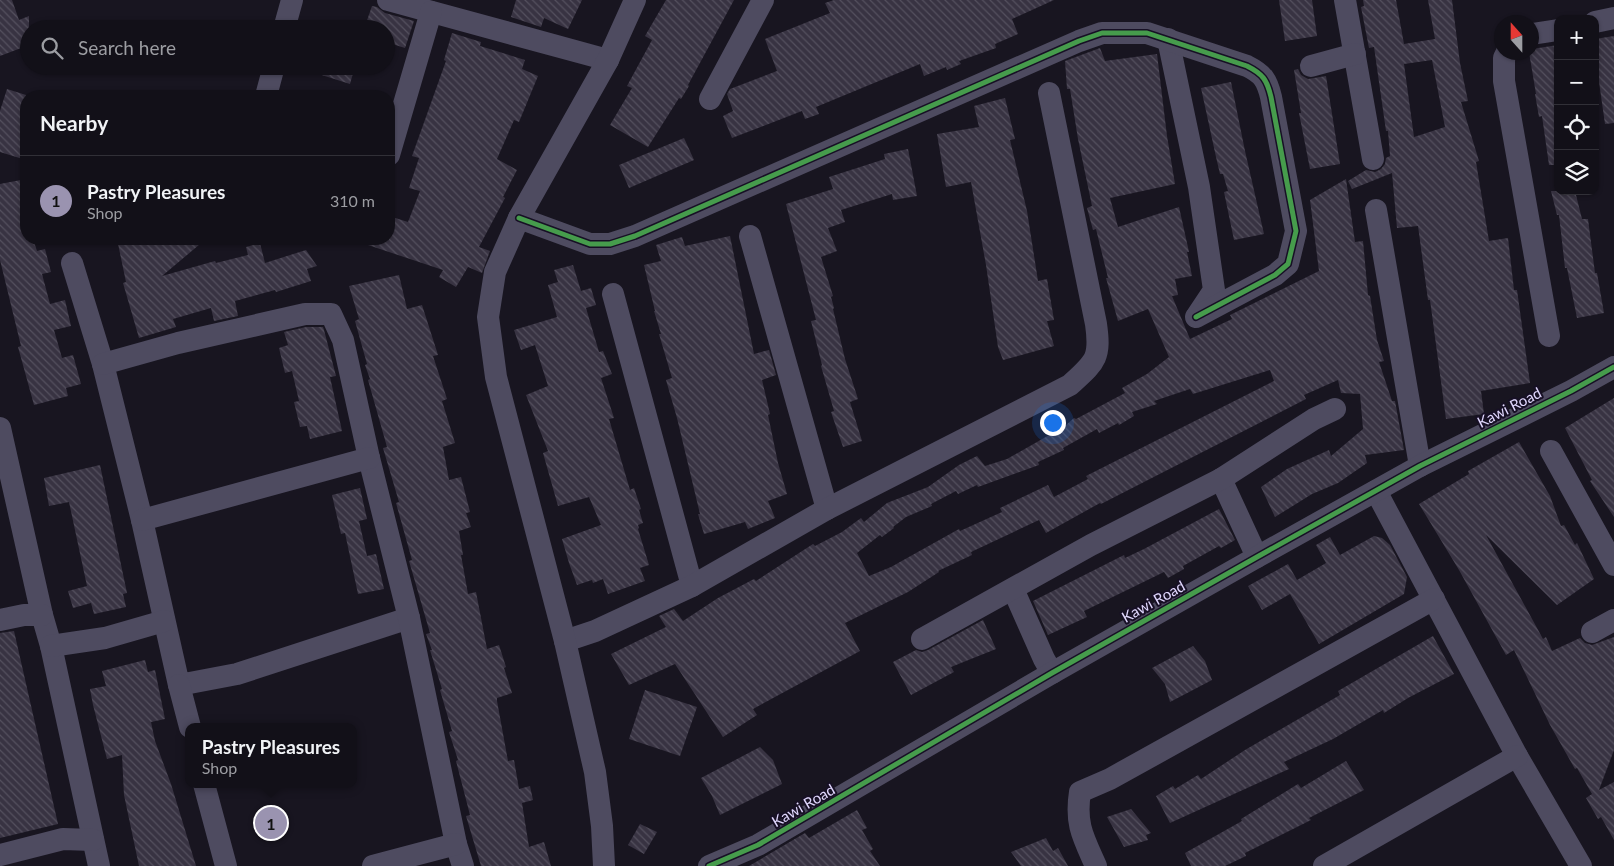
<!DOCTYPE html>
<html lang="en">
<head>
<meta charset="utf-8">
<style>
  body { margin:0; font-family:Lato,sans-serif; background:#1f1e25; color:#f1f3f6 }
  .controls { position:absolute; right:15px; top:15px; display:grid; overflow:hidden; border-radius:10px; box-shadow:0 1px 4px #0004 }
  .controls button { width:45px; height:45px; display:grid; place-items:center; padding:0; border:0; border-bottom:1px solid #313037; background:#121018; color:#f1f3f6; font:25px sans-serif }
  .compass { position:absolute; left:1494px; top:15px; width:45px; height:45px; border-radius:50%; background:#121018; box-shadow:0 1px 4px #0004; rotate:339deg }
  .you { position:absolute; left:1052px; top:422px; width:18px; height:18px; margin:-12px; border:4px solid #fff; border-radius:50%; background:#1a73e8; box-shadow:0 0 0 8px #1a73e833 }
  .badge { display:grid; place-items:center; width:32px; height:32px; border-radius:50%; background:#9a93b0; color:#111; font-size:16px; font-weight:700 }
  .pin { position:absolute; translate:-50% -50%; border:2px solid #fff; box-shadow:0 1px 5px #0006 }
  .popup { position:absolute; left:185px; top:723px; width:172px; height:65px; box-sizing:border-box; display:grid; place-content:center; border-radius:10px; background:#121018; filter:drop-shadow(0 1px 4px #0005); font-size:16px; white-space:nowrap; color:#9c9da2 }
  .popup b { font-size:19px; color:#f1f3f6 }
  .popup::after { content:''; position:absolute; left:50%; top:100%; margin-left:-10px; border:10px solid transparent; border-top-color:#121018 }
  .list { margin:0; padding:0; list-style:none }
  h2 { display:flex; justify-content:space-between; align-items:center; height:65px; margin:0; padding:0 20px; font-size:21px }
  h2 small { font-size:16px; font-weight:400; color:#9c9da2 }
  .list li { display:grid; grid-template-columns:32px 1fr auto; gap:15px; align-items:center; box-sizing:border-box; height:90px; padding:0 20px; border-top:1px solid #313037 }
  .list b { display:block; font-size:19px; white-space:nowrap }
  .list p { margin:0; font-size:16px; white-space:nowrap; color:#9c9da2 }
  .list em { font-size:16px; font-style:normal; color:#9c9da2 }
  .icon { flex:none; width:28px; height:28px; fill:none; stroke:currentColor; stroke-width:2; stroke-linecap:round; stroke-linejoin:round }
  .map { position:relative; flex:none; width:1614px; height:866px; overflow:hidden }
  .search { position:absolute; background:#121018; box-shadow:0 1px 4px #0004; left:20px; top:20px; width:375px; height:55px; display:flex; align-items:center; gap:12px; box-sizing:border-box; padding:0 18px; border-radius:28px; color:#9c9da2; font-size:19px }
  .panel { position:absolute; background:#121018; box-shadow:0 1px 4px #0004; left:20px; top:90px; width:375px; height:155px; border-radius:20px }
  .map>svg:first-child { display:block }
</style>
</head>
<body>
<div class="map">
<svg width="1614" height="866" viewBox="0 0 1614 866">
  <defs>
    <pattern id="building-back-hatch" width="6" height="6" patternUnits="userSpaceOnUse" patternTransform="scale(1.25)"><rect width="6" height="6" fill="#383342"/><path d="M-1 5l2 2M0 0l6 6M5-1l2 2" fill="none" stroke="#54505e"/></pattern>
  </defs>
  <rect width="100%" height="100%" fill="#181520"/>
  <!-- building -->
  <g fill="url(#building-back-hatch)" fill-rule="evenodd">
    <path d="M0,0H12L19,20L29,16V45L0,56Z"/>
    <path d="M516,0H582L568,29L544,18L541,27L511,17Z"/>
    <path d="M666,0H734L688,85L689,86L681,99L679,98L648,147L610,125L632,88L627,86L652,40L645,36Z"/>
    <path d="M834,0H1054L1012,19L1018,34L995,44L996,48L959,61L961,64L947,70L946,67L924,76L920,64L816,107L819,114L805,119L802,111L732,138L723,116L733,111L727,94L730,89L777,71L765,39L830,13L825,3Z"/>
    <path d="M1279,0H1312L1317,36L1285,41Z"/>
    <path d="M1363,0H1396L1404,44L1435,39L1428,0H1452L1460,63L1468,101L1461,102L1479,161L1476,162L1489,241L1508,238L1514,290H1517L1530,383L1481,391L1484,414L1446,419L1430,300H1428L1418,226L1397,228L1392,173L1352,189L1348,181L1366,170L1375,172L1381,169L1385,164L1386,158L1390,156L1388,131H1386L1374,47L1369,48L1361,7L1364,6ZM1432,60L1445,127L1414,137L1404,64Z"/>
    <path d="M372,6L377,7L385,13L414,21L405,48L386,42V29H364Z"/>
    <path d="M452,33L481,42L480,46L525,60L522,69L538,76L519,122L514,120L497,159L517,170L503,197L505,198L479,247L490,251L482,273L468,267L456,287L439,277L443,270L359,242V239H389V216L408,222L420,191L409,188L419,158L412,156L446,61L444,60Z"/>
    <path d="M1614,36V123L1605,124L1597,68H1595V39Z"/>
    <path d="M1558,45V165H1549L1542,116L1539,117L1535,94H1536L1529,52H1532V49Z"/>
    <path d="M1100,48L1105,61L1157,54L1167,136L1175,184L1110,198L1118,227L1179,207L1189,252H1187L1192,276L1175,279L1178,295L1172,296L1190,339L1232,319L1230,315L1319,271L1310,200L1346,179L1355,242L1363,241L1368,295L1370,296L1377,340L1384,361L1379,362L1392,401H1395L1404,450L1365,455L1367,463L1338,483L1312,494L1275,517L1261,487L1287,469L1329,450L1331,456L1363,429L1360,394L1341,393L1338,380L1304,395L1306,399L1101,504L1100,503L1046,533L1039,520L971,552L972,555L938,571L939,572L908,592L845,623L860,651L753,709L757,715L723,737L675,664L629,685L611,654L666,627L659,616L674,609L683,621L718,598L754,579L756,581L813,544L815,546L842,532L861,518L864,522L887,503L928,487L959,465L977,456L985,466L1007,459L1065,426L1074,418L1076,419L1125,393L1122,388L1147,374L1169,357L1148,309L1118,321L1106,278H1108L1096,229L1093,230L1087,208L1092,206L1078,139L1070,89H1067L1065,61ZM1270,370L1274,381L1086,476L1088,479L1054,497L1048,485L1000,508L1002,512L960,531L959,529L891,567L869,576L857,553L880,535L882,537L894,528L893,527L906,517L932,506L931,504L956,491L958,494L977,485L978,487L1039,465L1038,462L1064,450L1063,448L1097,429L1099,433L1118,423L1119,425L1134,416L1132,412L1157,404L1154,401L1190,389L1193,394Z"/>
    <path d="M306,66H355L350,84L306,70Z"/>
    <path d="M1298,69L1301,75L1308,79L1326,76L1340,164L1310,169L1299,113H1301L1294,70Z"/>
    <path d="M1231,82L1245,151L1264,234L1234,240L1224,192L1228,191L1223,174H1220L1216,157L1201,88Z"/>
    <path d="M7,89L26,95V160L0,152V111Z"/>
    <path d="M1005,98L1015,139L1010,140L1027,211L1038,281L1047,279L1054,320L1047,321L1054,346L1003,360L998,347L986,265L971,182L946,187L937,134L979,127L974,106Z"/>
    <path d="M684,138L694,160L629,188L619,165Z"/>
    <path d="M908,149L917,196L893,200L892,194L841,210L845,222L828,228L837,251L821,257L833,296L831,297L834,308L833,309L845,359L858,399L850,402L862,441L843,447L831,412L834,411L821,366L822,365L811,321L816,320L786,204L833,189L829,177L885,159L884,154Z"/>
    <path d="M26,179V239H33L37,251L45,249L51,272L42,274L50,304L65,300L71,326L54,330L62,358L73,355L81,384L66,388L68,396L34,405L18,347L21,346L0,260V184Z"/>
    <path d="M1551,191H1575L1582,219H1588L1595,273H1597L1604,313L1577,318L1567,268H1565L1559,215H1557Z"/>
    <path d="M730,236L754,354L769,350L776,375L762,380L770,414L768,415L778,463L787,494L768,501L775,518L748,529L745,522L704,534L698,514H700L677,418L666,380L672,378L659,334H661L654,311H655L644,265L661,261L656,245L682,237L685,246Z"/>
    <path d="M117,239H206L162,276L215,261L216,263L248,255L246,247L260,243L265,263L306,250L317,266L307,269L311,281L276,292L275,290L235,301L238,316L214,321L211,308L173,319L176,327L139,338L123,283L126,282Z"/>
    <path d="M573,265L581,291L591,288L596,305L586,308L599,352L603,351L612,374L601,378L614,418L609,419L630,490L634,488L641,509L639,510L643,523L638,525L639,528L638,529L649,565L640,568L645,581L608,594L603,579L593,583L592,580L577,585L569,563L562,539L601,525L589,497L558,506L543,453L548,451L526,395L548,386L535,345L521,350L514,330L557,317L548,285L558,282L554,270Z"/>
    <path d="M399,275L407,309L422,305L438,355L433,356L447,399L442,401L455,443L443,447L449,480L461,477L470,512L466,513L471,527L459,531L463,555H461L468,594L476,592L487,649L499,645L506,667L504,668L512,693L497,698V701L508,761L514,760L519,789L530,786L533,800L522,803L529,847L544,842L551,866H481L466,816L470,815L456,761L458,760L449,732L452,731L440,690L442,689L430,650H432L426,634L430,633L409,561L412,560L396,503L399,502L383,448L387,447L368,380L370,379L365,365L367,364L355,321L359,319L349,286Z"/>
    <path d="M306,327H323L324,330L336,376L330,377L342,431L310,439L307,426L300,427L294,402L299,401L292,371L285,373L279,348L288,345L284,332Z"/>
    <path d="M1614,398V517L1590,481L1592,480L1565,428Z"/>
    <path d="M1519,442L1550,496L1561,526L1564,525L1575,545L1577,543L1594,579L1557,605L1486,535L1543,639L1546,637L1552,651L1580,638L1585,643L1592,645L1614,637V750L1599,790L1614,782V840L1601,817L1598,819L1586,798L1592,794L1577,768L1575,769L1550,725L1514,650L1506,655L1459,570L1419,504L1469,474L1468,471Z"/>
    <path d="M100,465L127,593L123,594L126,607L94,614L91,603L73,608L68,591L87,586L69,502L49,506L44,478Z"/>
    <path d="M360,488L367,519L359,521L367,556L376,554L384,589L358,594L345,533L341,534L332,495Z"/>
    <path d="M1219,509L1235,540L1221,548L1219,546L1183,566L1184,569L1168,578L1164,572L1084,611L1087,617L1048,635L1033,601L1124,555L1125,558L1144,549Z"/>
    <path d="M1374,536L1382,538L1390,545L1407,577L1404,594L1319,644L1290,594L1262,610L1248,586L1288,564L1297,580L1326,563L1316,545L1330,537L1340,555Z"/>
    <path d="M983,620L996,649L951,667L954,672L911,695L893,662L916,650L922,652L928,650Z"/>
    <path d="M14,631L58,824L0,838V633Z"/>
    <path d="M1433,636L1454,674L1408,698L1384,713L1383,710L1333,739L1284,762L1289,769L1170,823L1156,796L1173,786L1175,789L1198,775L1201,779L1245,750L1340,695L1338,691Z"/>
    <path d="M1193,646L1205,661L1212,680L1170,702L1165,684L1152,668Z"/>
    <path d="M145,660L148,672L155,670L165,719L151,722L155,741L171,784L196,866H139L124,795L122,755L107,759L93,705L90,689L106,686L102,671Z"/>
    <path d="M645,690L697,707L680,756L629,739Z"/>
    <path d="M760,747L773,760L782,784L720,815L712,796L701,778Z"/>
    <path d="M1346,761L1364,790L1309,818L1311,820L1245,853L1246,856L1225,866H1191L1185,853L1242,821L1241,819L1298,784L1301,788Z"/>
    <path d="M1131,809L1151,833L1146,835L1148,840L1124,847L1107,817Z"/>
    <path d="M857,810L867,828L862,830L873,849L870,851L880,866H749L805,833L809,838Z"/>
    <path d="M640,824L657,832L644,854L628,845Z"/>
    <path d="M1046,838L1053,851L1058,848L1068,866H1021L1011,852Z"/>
  </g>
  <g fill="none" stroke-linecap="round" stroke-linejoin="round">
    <!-- street -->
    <g stroke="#4e4b60" stroke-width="22">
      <path d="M388,0L608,60"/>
      <path d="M1345,0L1373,159"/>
      <path d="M1595,22L1614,18"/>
      <path d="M284,29L292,0"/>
      <path d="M1532,34L1558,30"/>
      <path d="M1168,39L1199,187L1214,290L1198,314"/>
      <path d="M1507,52L1504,58V81L1549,336"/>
      <path d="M1311,66L1355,54"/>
      <path d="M266,96L274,66"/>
      <path d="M710,99L763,0"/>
      <path d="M389,155L431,12"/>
      <path d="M1376,210L1420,466"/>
      <path d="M519,218L590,244H610L635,236L1079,41L1102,33H1147L1247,66C1263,74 1267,80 1271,97L1296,231L1288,264L1275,275L1196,317"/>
      <path d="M750,236L827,509"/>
      <path d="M72,263L103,364L142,520L179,685L237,674L409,618"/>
      <path d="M613,294L692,586"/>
      <path d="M103,364L178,343L305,314H331L343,340L369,458L409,618L456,844L463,866"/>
      <path d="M0,428L42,615L51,646L99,866"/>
      <path d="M1551,451L1614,565"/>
      <path d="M1221,479L1257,557"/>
      <path d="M1376,491L1517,756L1581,866"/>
      <path d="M142,520L369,458"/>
      <path d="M1013,589L1044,659L1052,673"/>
      <path d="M0,620L24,615H42"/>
      <path d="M1592,632L1614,620"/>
      <path d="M922,639L1091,545L1221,479L1314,419L1335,409"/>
      <path d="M565,641L595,631L692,586L827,509L1070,385C1095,362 1101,359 1096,324L1049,93"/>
      <path d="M51,646L105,638L164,621"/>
      <path d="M179,685L190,727"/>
      <path d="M204,784L226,866"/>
      <path d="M0,855L63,839L93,840"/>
      <path d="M373,866L456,844"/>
      <path d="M604,866L602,826L595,772L565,641L496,377L488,317L495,272L519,218L608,60L635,0"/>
      <path d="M709,866L758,845L1052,673L1257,557L1420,466L1571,391L1614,367"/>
      <path d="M1096,866C1083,837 1075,824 1080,792L1110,779L1434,599"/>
      <path d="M1324,866L1517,756"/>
    </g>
    <defs>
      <g id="cycleway">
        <path d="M519,218L590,244H610L635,236L1079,41L1102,33H1147L1247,66C1263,74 1267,80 1271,97L1296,231L1288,264L1275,275L1196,317"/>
        <path d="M709,866L758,845L1052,673L1257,557L1420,466L1571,391L1614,367"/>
      </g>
    </defs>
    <!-- cycleway casing -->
    <use href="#cycleway" stroke="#171025" stroke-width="8"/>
    <!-- cycleway -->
    <use href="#cycleway" stroke="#469c4c" stroke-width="5"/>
  </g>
  <g text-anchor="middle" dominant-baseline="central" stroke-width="4" stroke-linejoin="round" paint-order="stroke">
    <!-- street labels -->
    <g font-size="15" fill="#e0d7fd" stroke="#171025">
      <text transform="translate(1509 407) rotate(-27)">Kawi Road</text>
      <text transform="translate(1153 601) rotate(-29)">Kawi Road</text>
      <text transform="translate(803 805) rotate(-30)">Kawi Road</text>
    </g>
  </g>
</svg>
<div class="controls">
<button>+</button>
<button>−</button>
<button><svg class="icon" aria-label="locate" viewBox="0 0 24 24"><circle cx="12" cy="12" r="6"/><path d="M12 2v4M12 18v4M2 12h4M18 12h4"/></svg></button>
<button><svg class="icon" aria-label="layers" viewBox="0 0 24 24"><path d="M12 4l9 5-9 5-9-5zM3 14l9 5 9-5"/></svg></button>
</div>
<svg class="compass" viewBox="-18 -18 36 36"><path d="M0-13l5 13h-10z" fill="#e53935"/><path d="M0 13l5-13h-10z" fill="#9c9da2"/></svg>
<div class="you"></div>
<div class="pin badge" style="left:271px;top:823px">1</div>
<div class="popup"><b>Pastry Pleasures</b>Shop</div>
<div class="search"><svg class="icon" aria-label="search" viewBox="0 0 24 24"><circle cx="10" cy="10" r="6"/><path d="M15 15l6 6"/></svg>Search here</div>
<section class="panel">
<h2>Nearby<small></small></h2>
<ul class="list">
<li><span class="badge">1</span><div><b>Pastry Pleasures</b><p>Shop</p></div><em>310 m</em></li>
</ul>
</section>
</div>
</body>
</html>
